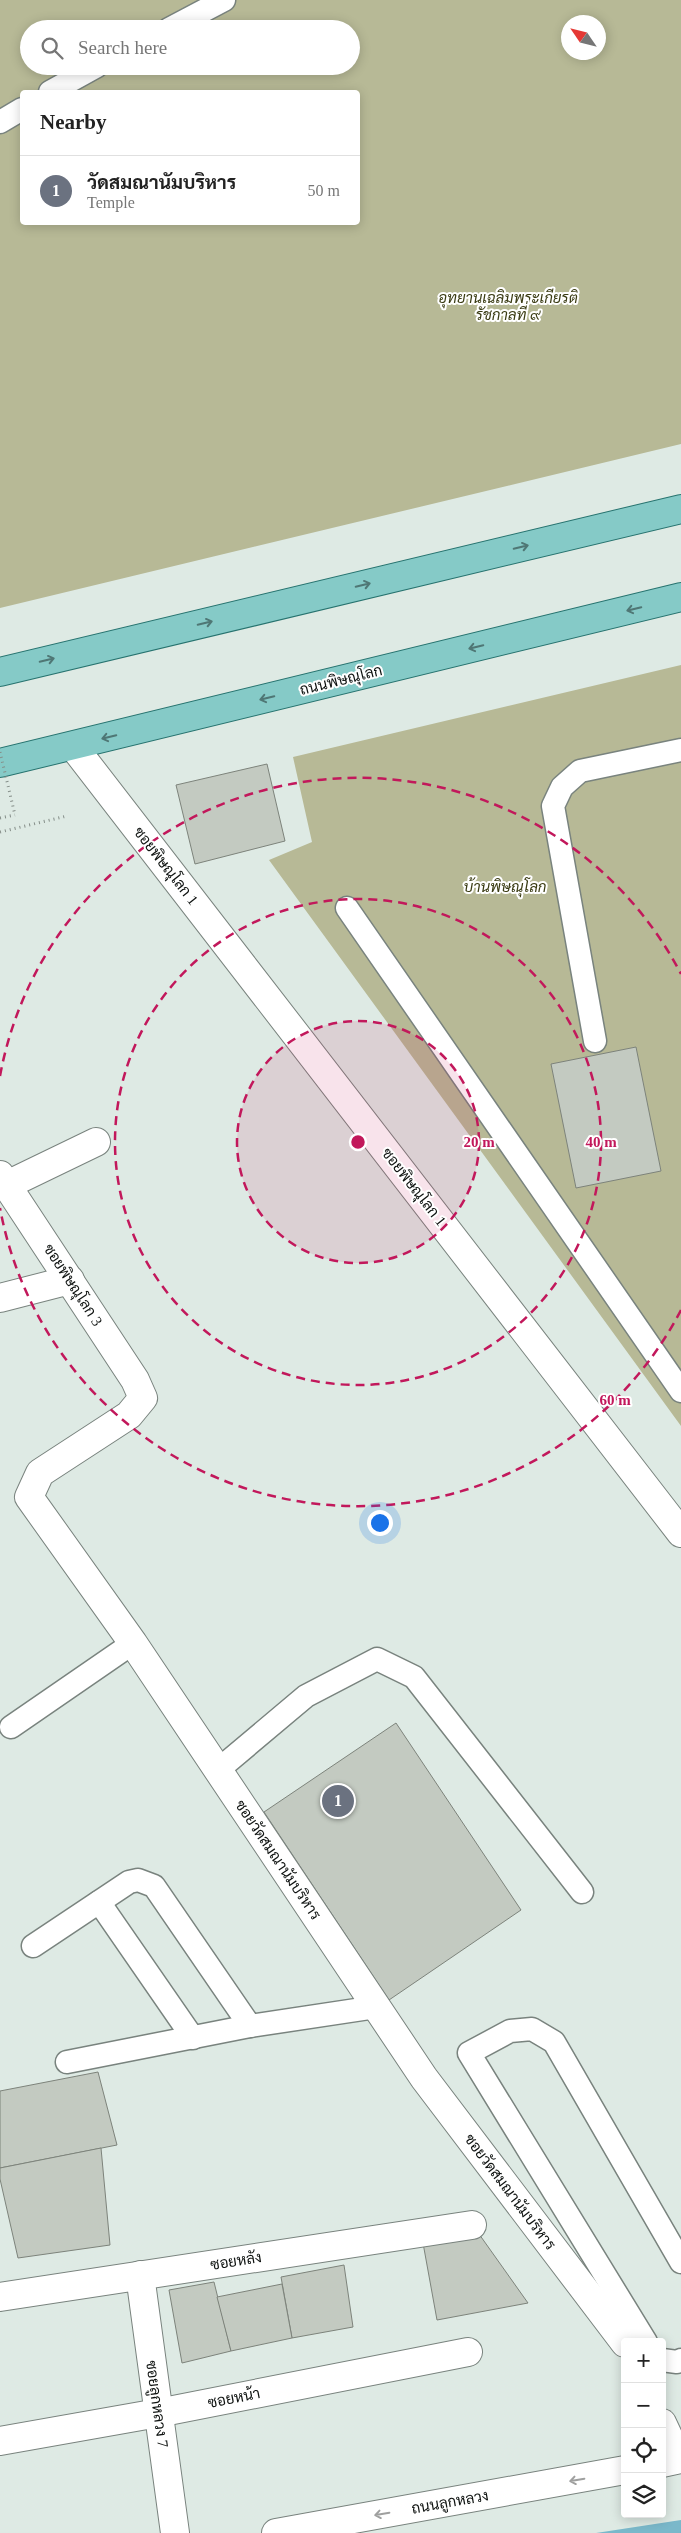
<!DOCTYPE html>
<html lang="en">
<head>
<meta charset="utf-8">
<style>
  body { margin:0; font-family:"Times New Roman",Sarabun,serif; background:#f2f2f2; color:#222 }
  .controls { position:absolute; right:15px; bottom:15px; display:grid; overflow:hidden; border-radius:5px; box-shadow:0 2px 12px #0003 }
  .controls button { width:45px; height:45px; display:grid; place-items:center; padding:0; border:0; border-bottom:1px solid #e0e0e0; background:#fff; color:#222; font:25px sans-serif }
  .compass { position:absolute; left:561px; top:15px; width:45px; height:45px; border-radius:50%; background:#fff; box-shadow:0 2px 12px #0003; rotate:305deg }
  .you { position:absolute; left:379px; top:1522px; width:18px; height:18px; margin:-12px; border:4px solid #fff; border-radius:50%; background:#1a73e8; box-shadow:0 0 0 8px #1a73e833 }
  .badge { display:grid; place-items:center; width:32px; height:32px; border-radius:50%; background:#2563eb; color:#fff; font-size:16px; font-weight:700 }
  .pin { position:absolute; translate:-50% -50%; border:2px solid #fff; box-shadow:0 1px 5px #0006 }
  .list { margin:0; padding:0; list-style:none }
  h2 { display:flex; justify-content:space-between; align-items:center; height:65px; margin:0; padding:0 20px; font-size:21px }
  h2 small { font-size:16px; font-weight:400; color:#767676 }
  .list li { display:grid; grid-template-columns:32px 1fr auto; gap:15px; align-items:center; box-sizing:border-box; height:70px; padding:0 20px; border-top:1px solid #e0e0e0 }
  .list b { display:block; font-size:19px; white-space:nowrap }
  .list p { margin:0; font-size:16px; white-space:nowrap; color:#767676 }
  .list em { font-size:16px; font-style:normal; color:#767676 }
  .icon { flex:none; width:28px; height:28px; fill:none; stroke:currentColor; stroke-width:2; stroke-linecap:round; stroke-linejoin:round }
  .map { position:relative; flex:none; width:681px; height:2533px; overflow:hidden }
  .search { position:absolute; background:#fff; box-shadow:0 2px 12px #0003; left:20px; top:20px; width:340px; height:55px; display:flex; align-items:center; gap:12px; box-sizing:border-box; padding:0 18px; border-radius:28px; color:#767676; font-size:19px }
  .panel { position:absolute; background:#fff; box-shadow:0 2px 12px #0003; left:20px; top:90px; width:340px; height:135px; border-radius:5px }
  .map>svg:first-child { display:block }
</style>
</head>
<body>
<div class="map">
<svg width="681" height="2533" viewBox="0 0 681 2533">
  <rect width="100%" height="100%" fill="#deeae4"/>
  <!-- green -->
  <g fill="#b7b996" fill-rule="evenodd">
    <path d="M0,0H681V444L0,608ZM568,22H598V52H568ZM29,29H351V66H29ZM22,92H358V222H22Z"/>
    <path d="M681,665V1426L269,860L312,842L293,757Z"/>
  </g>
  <!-- water -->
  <path fill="#7ab8ca" d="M681,2520V2533H596Z"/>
  <!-- building -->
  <g fill="#c3cac1" stroke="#7d837b">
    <path d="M267,764L285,841L195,864L176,785Z"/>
    <path d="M636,1047L661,1171L576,1188L551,1064Z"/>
    <path d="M396,1723L521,1910L389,2000L264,1812Z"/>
    <path d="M98,2072L117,2145L0,2168V2091Z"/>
    <path d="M101,2148L110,2245L18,2258L0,2179V2168Z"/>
    <path d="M479,2234L528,2303L437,2320L423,2243Z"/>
    <path d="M344,2265L353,2327L292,2338L281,2277Z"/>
    <path d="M214,2282L231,2351L182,2363L169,2290Z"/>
    <path d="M282,2284L292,2338L231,2351L217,2297Z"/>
  </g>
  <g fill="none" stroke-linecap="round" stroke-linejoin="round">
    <defs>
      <g id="lane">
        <path d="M169,29L224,0"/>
        <path d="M50,92L97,66"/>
        <path d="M0,122L22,109"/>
        <path d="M347,908L681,1391"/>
        <path d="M595,1041L553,806L562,787L580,771L681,750"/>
        <path d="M11,1727L133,1643"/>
        <path d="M218,1770L306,1696L377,1659L414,1677L582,1892"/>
        <path d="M99,1902L193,2038"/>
        <path d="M33,1946L129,1882L138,1880L154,1886L250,2026"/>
        <path d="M67,2062L250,2026L376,2007"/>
        <path d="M646,2342L469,2053L510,2031L532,2029L554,2042L681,2262"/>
        <path d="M662,2360L677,2362L681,2360"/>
      </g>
      <g id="street">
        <path d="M73,746L681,1533"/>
        <path d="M0,1175L135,1380L143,1398L129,1415L40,1473L29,1497L133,1643L424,2078L625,2343"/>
        <path d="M7,1185L96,1142"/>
        <path d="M0,1298L70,1280"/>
        <path d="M140,2275L175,2533"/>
        <path d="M0,2297L472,2225"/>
        <path d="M662,2423L679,2459"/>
        <path d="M0,2441L158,2413L468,2352"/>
      </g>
      <g id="secondary">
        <path d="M662,2463L681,2459"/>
        <path d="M276,2533L625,2470"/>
      </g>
      <g id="primary">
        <path d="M0,672L681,509"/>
        <path d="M0,763L681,597"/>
      </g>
    </defs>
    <!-- lane casing -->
    <use href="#lane" stroke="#79837e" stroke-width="25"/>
    <!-- street casing -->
    <use href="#street" stroke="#79837e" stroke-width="30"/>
    <!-- secondary casing -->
    <use href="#secondary" stroke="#79837e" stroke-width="30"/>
    <!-- primary casing -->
    <use href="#primary" stroke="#27736f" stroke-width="30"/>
    <!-- path -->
    <g stroke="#858e89" stroke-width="3" stroke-dasharray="1 4" stroke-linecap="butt">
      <path d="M0,818L15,815"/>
      <path d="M0,832L67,816"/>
    </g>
    <!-- lane -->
    <use href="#lane" stroke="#fff" stroke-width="22"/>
    <!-- street -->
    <use href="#street" stroke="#fff" stroke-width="28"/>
    <!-- secondary -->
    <use href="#secondary" stroke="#fff" stroke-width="28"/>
    <!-- primary -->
    <use href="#primary" stroke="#85cac7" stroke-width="28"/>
    <!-- path-bridge -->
    <path stroke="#858e89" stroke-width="3" stroke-dasharray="1 4" stroke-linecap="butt" d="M0,752L15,815"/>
  </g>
  <!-- one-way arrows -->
  <defs><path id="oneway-shaft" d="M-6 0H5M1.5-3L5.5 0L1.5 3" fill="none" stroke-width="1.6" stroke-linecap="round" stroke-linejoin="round" transform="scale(1.25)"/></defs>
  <g stroke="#4f7775">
    <use href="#oneway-shaft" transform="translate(521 547) rotate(-13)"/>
    <use href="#oneway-shaft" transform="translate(363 585) rotate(-13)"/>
    <use href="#oneway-shaft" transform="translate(634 609) rotate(166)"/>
    <use href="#oneway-shaft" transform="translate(205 623) rotate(-13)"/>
    <use href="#oneway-shaft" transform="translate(476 647) rotate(166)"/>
    <use href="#oneway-shaft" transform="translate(47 660) rotate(-13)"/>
    <use href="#oneway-shaft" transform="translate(267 698) rotate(166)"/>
    <use href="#oneway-shaft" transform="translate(109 737) rotate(166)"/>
  </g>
  <g stroke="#9fa09f">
    <use href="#oneway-shaft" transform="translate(577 2480) rotate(170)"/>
    <use href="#oneway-shaft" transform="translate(382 2514) rotate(170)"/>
  </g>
  <!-- distance rings -->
  <circle cx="358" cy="1142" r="121" fill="#c2185b" fill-opacity=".12"/>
  <g fill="none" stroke="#c2185b" stroke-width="2.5" stroke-dasharray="9 6">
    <circle cx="358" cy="1142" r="121"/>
    <circle cx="358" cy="1142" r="243"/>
    <path d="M681 1310A364 364 0 0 1 0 1208M0 1076A364 364 0 0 1 681 974"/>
  </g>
  <g text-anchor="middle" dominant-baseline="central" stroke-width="4" stroke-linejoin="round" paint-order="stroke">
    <!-- park labels -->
    <g font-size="15" font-style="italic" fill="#3a3b13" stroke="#fff">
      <text x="508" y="298">อุทยานเฉลิมพระเกียรติ<tspan x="508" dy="17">รัชกาลที่ ๙</tspan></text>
      <text x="505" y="887">บ้านพิษณุโลก</text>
    </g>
    <!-- street labels -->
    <g font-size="15" fill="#0e1210" stroke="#fff">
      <text transform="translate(341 680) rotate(-14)">ถนนพิษณุโลก</text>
      <text transform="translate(166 866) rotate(52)">ซอยพิษณุโลก 1</text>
      <text transform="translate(414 1187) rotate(52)">ซอยพิษณุโลก 1</text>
      <text transform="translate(73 1285) rotate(57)">ซอยพิษณุโลก 3</text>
      <text transform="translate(278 1860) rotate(56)">ซอยวัดสมณานัมบริหาร</text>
      <text transform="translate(510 2192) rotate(53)">ซอยวัดสมณานัมบริหาร</text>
      <text transform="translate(236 2261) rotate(-9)">ซอยหลัง</text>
      <text transform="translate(234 2398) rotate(-11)">ซอยหน้า</text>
      <text transform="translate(157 2404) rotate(82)">ซอยลูกหลวง 7</text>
      <text transform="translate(450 2502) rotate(-10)">ถนนลูกหลวง</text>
    </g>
  </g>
  <circle cx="358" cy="1142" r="8" fill="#c2185b" stroke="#fff" stroke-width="2.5"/>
  <g font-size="15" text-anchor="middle" font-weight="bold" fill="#c2185b" stroke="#fff" stroke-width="4" stroke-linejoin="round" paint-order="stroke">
    <text x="479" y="1147">20 m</text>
    <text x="601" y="1147">40 m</text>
    <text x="615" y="1405">60 m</text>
  </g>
</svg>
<div class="controls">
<button>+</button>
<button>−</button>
<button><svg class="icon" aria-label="locate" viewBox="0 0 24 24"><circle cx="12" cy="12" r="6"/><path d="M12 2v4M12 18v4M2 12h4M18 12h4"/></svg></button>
<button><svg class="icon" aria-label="layers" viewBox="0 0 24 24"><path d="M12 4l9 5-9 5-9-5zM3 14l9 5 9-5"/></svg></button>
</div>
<svg class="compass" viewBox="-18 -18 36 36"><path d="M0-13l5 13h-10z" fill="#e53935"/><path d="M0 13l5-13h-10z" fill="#767676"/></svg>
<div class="you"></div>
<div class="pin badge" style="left:338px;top:1801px;background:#6b7280">1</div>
<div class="search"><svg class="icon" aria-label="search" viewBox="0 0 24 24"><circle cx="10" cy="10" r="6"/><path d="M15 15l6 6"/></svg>Search here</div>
<section class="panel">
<h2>Nearby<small></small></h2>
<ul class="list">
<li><span class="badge" style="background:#6b7280">1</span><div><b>วัดสมณานัมบริหาร</b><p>Temple</p></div><em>50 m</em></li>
</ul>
</section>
</div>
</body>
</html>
